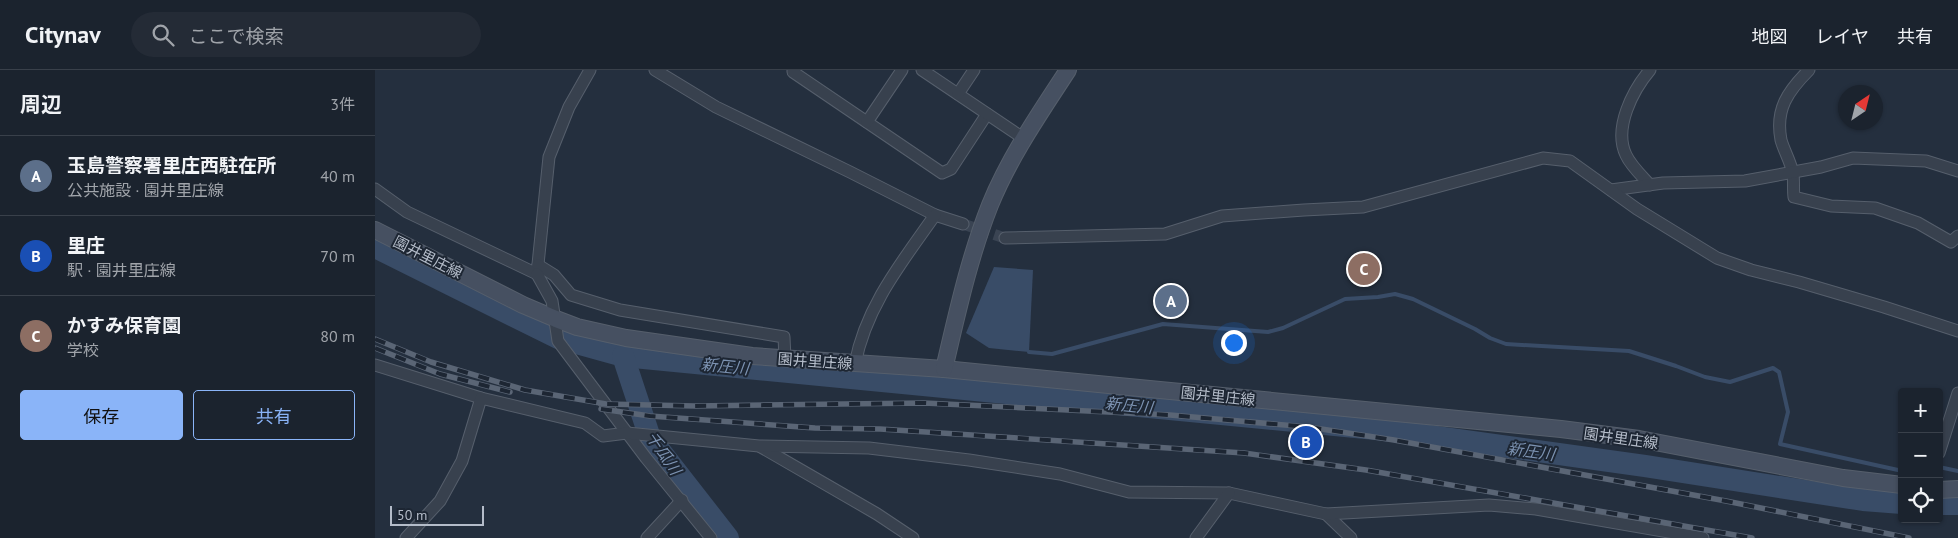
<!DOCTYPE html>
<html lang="ja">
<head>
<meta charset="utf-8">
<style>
  body { margin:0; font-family:"PT Sans","Noto Sans JP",sans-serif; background:#242b36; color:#f1f3f6 }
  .controls { position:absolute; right:15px; bottom:15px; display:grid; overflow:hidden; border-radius:5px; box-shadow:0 1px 4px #0004 }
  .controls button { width:45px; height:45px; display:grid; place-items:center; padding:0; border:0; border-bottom:1px solid #39404a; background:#1b232e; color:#f1f3f6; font:25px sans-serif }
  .compass { position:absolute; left:1463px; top:15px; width:45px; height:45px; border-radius:50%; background:#1b232e; box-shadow:0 1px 4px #0004; rotate:35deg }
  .scale { position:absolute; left:15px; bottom:12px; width:94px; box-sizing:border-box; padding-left:5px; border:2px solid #b4bcc9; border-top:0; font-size:14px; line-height:18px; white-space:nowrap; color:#b4bcc9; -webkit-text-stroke:4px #1d2633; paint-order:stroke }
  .you { position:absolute; left:858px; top:272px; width:18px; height:18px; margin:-12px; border:4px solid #fff; border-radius:50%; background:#1a73e8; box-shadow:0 0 0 8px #1a73e833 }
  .badge { display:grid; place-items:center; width:32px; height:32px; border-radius:50%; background:#8ab4f8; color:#fff; font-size:16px; font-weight:700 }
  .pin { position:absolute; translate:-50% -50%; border:2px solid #fff; box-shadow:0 1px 5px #0006 }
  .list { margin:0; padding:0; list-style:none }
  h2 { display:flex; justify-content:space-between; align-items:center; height:65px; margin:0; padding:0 20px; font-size:21px }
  h2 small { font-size:16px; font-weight:400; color:#a0a4aa }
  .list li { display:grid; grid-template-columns:32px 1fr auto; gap:15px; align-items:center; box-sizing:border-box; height:80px; padding:0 20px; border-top:1px solid #39404a }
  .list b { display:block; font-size:19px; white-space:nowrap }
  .list p { margin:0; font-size:16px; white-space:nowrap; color:#a0a4aa }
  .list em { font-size:16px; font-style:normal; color:#a0a4aa }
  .actions { display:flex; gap:10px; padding:15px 20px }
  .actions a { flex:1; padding:11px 0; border:1px solid #8ab4f8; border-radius:5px; text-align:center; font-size:18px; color:#8ab4f8 }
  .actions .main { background:#8ab4f8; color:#111 }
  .icon { flex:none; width:28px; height:28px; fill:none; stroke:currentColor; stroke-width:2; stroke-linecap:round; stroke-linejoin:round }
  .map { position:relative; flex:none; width:1583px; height:468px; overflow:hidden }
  header { display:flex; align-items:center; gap:30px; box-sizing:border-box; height:70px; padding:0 25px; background:#1b232e; border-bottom:1px solid #39404a }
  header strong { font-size:24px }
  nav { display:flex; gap:28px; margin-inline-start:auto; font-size:18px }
  .search { width:350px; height:45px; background:#242b36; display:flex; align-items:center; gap:12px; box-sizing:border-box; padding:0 18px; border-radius:28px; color:#a0a4aa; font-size:19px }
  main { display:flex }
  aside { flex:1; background:#1b232e }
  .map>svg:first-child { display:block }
</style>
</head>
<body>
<header>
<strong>Citynav</strong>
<div class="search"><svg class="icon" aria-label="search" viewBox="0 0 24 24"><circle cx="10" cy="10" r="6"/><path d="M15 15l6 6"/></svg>ここで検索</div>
<nav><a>地図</a><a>レイヤ</a><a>共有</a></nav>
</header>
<main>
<aside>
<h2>周辺<small>3件</small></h2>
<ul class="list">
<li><span class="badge" style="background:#5c6f8a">A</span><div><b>玉島警察署里庄西駐在所</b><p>公共施設 · 園井里庄線</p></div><em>40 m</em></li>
<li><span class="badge" style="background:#1a4fb4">B</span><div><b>里庄</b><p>駅 · 園井里庄線</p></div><em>70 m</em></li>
<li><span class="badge" style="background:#8d6e63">C</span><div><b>かすみ保育園</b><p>学校</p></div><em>80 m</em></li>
</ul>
<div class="actions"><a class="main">保存</a><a>共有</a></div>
</aside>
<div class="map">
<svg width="1583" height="468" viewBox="0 0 1583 468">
  <rect width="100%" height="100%" fill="#242f3e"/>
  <!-- water -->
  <path fill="#394c67" d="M619,197L658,200L654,282L614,278L591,263Z"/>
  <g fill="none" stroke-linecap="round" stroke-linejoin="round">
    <!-- stream -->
    <g stroke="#394c67" stroke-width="4">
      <path d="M654,282L677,284L788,254L893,262L908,258L970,229L1003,227L1020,224L1038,229L1100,259L1115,268L1131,274L1254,281L1301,296L1330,307L1355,312L1398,298L1404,302L1413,342L1405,374L1523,400L1527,399"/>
      <path d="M1564,397L1583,401"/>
    </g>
    <!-- river -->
    <g stroke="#394c67" stroke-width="22">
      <path d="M0,177L183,268L248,286L1011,360L1270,396L1488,430L1527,433"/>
      <path d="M248,286L275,368L353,468"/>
      <path d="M1564,434H1583"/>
    </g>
    <!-- street-tunnel -->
    <path stroke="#3a4453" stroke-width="11" stroke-dasharray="11 5.5" stroke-linecap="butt" d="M588,154L630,168"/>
    <defs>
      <g id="street">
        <path d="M280,0L341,37L475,102L560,145L588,154"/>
        <path d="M418,0V2L567,103L576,99L612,44"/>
        <path d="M547,0L648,68"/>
        <path d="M1275,0C1258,20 1238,58 1251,85C1256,96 1267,106 1275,115"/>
        <path d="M1434,0C1413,21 1400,39 1406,70C1409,81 1416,92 1418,104C1419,111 1418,120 1419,127L1456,136L1500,138L1543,153L1576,172L1583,166"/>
        <path d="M583,24L599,0"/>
        <path d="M492,52L527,0"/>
        <path d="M0,119L32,142L162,204L174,87L194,37L215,0"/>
        <path d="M1236,120L1288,113L1370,111L1446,97L1478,88L1551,91L1583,101"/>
        <path d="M630,168L790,164L847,146L929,140L988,137L1168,88L1195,91L1262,139L1342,188L1376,200L1424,212L1509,237L1583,261"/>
        <path d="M163,195L179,205L196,225L245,240L409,267L410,289"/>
        <path d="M162,204L177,231L183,271L271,388L336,468"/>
        <path d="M480,294C491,236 527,192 560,145"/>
        <path d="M0,295L106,328"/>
        <path d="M386,377L502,444L538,468"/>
        <path d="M1564,383L1583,323"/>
        <path d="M951,444L976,468"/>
        <path d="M31,468L65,431L87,391L106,328L210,353L228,366L252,363L384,376L494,378L594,390L685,404L754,422L854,423L951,444L1114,435L1161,439L1328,468"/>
        <path d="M272,468L307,430"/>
        <path d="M821,468L854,423"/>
      </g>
      <g id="secondary">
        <path d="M0,160L148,235L181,249L202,257L251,268L377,286L569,299L1186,359L1264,369L1468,408L1527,415"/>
        <path d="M569,299C582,244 594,188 615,135C635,86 665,43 693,0"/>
        <path d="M1564,420L1583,419"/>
      </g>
    </defs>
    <!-- street casing -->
    <use href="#street" stroke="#565f6c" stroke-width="13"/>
    <!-- secondary casing -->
    <use href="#secondary" stroke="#565f6c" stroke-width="18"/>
    <!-- street -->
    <use href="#street" stroke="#38414e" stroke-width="11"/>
    <!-- secondary -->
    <use href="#secondary" stroke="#465061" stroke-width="16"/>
    <defs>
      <g id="rail">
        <path d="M0,269L56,292L150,320L231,334L320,336L549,333L795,345L933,357L1019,370L1351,431L1534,468"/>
        <path d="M0,278L65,304L135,322"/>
        <path d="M226,339L275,346L440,358L505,359L869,383L991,400L1377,468"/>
      </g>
    </defs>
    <!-- rail casing -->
    <use href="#rail" stroke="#5a6575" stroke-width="5.5"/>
    <!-- rail -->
    <use href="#rail" stroke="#1d2633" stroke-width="4" stroke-dasharray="11" stroke-linecap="butt"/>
  </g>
  <g text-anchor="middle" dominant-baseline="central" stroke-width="4" stroke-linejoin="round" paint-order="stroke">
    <!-- street labels -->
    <g font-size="15" fill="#b4bcc9" stroke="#1d2633">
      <text transform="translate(53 187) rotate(27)">園井里庄線</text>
      <text transform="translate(440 291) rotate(4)">園井里庄線</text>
      <text transform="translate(843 326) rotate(6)">園井里庄線</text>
      <text transform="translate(1246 368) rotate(8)">園井里庄線</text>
    </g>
    <!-- water labels -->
    <g font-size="16" font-style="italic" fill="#7c92b1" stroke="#1d2633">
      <text transform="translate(350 296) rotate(6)">新圧川</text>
      <text transform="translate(754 335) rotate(6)">新圧川</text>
      <text transform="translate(1156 381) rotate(8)">新圧川</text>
      <text transform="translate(289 383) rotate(56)">千瓜川</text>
    </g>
  </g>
</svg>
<div class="controls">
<button>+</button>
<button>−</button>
<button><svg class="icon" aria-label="locate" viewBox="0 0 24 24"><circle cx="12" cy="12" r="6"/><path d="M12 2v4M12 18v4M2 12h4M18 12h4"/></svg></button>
</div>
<svg class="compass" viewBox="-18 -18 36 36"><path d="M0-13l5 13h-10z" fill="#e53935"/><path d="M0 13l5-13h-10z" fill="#a0a4aa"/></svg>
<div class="scale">50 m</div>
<div class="you"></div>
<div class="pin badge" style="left:796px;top:231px;background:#5c6f8a">A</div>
<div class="pin badge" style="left:931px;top:372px;background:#1a4fb4">B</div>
<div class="pin badge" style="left:989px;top:199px;background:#8d6e63">C</div>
</div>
</main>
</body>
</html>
